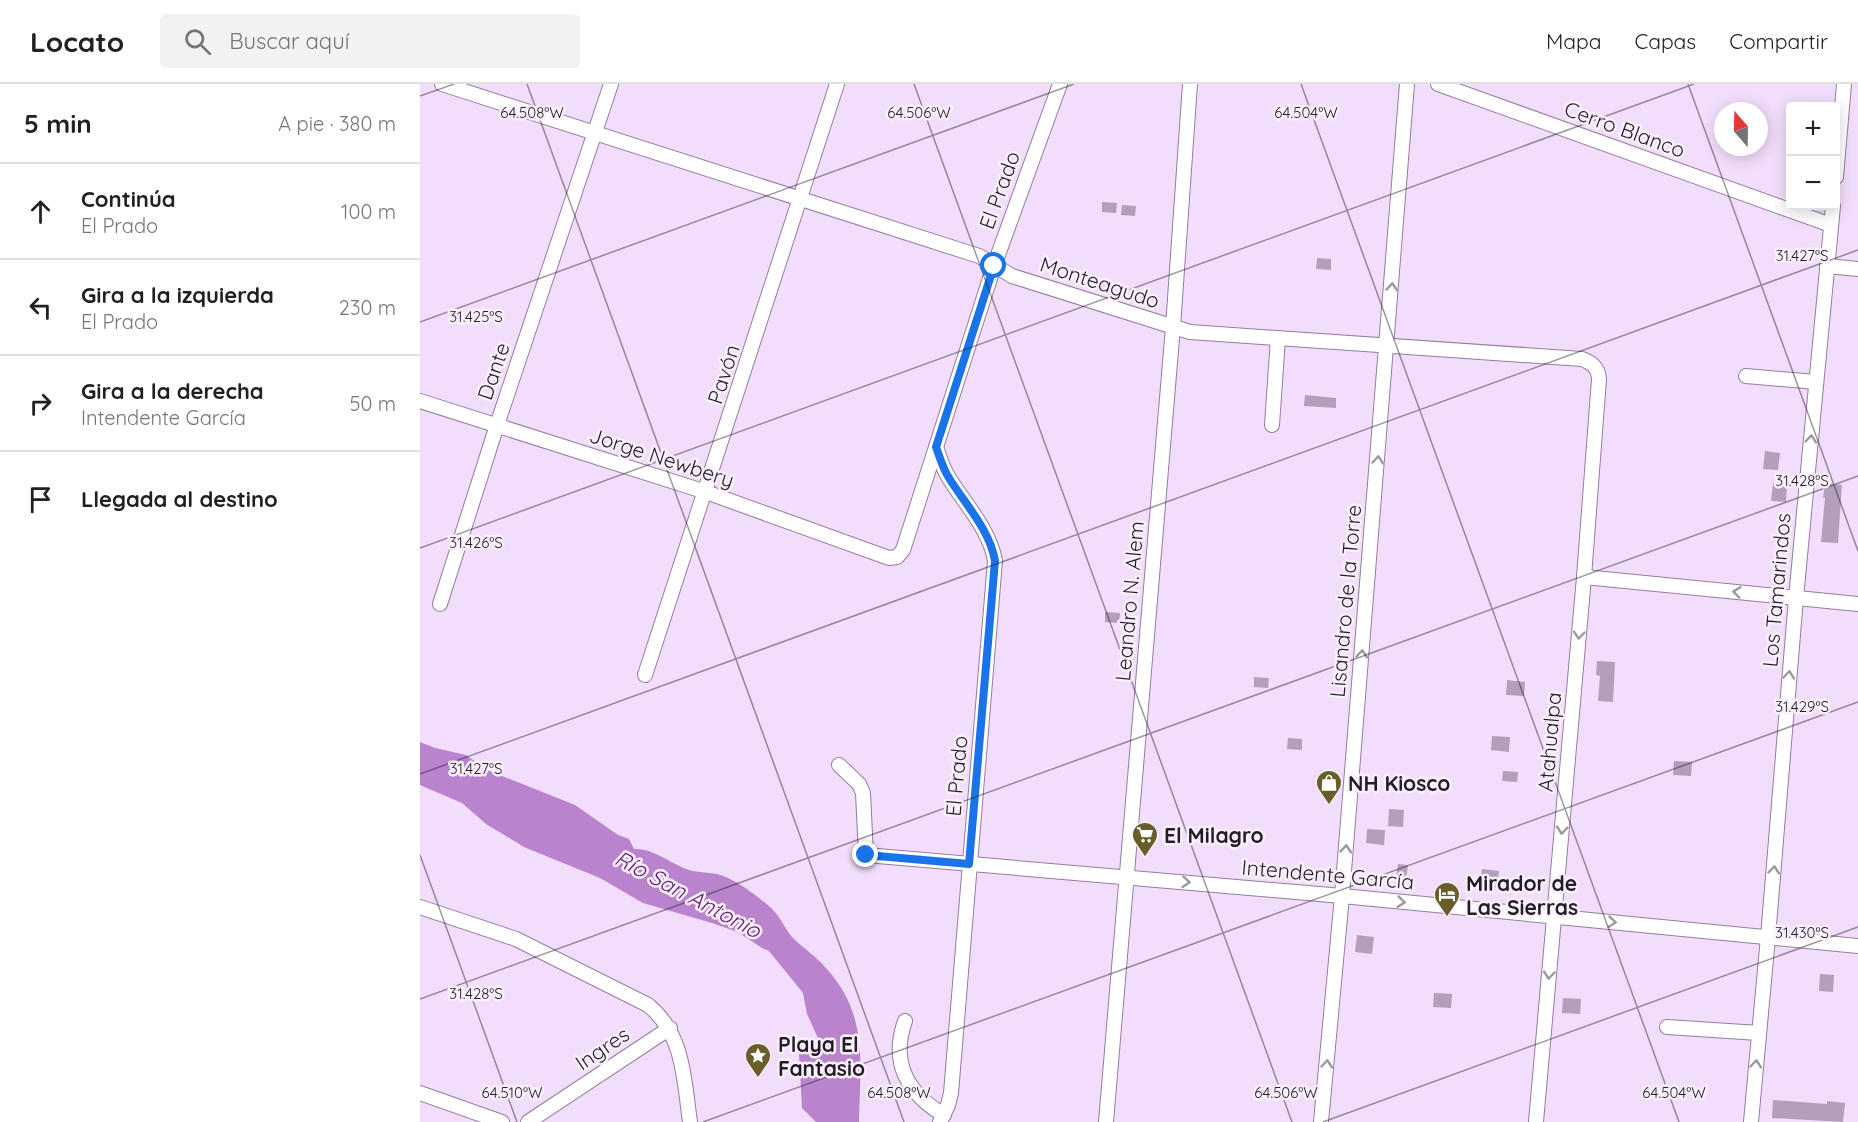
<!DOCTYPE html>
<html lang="es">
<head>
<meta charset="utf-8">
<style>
  body { margin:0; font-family:Quicksand,sans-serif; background:#f2f2f2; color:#202124 }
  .controls { position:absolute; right:18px; top:18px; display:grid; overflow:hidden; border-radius:6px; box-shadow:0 3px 15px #0003 }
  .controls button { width:54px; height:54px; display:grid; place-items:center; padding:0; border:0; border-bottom:2px solid #e0e0e0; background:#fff; color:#202124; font:30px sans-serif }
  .compass { position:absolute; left:1294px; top:18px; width:54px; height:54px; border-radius:50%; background:#fff; box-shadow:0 3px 15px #0003; rotate:340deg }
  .stop { position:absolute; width:18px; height:18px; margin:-14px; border:4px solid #1a73e8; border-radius:50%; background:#fff }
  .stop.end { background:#1a73e8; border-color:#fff; box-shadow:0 2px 6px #0008 }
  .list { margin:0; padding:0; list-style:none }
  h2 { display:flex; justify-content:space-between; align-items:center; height:78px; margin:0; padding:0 24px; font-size:26px }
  h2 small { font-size:20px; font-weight:400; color:#757577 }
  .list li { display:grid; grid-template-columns:39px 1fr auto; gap:18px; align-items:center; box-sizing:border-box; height:96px; padding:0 24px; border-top:2px solid #e0e0e0 }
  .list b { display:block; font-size:22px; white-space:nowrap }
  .list p { margin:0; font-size:20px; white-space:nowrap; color:#757577 }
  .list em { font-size:20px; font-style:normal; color:#757577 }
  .icon { flex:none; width:33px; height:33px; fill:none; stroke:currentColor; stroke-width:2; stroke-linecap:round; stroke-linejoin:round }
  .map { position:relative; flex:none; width:1438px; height:1038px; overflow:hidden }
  header { display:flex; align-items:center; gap:36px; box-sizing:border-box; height:84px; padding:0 30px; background:#fff; border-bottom:2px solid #e0e0e0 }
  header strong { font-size:28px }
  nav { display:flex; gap:33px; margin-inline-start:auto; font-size:21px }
  .search { width:420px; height:54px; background:#f2f2f2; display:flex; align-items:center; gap:15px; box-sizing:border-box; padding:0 21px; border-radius:6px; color:#757577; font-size:22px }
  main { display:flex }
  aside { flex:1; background:#fff }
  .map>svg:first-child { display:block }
</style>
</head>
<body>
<header>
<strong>Locato</strong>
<div class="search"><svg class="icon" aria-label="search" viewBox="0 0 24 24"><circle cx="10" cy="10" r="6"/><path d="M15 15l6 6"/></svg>Buscar aquí</div>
<nav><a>Mapa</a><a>Capas</a><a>Compartir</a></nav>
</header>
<main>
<aside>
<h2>5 min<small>A pie · 380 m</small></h2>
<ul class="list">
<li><svg class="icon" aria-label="ahead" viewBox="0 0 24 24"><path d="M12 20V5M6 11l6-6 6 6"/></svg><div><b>Continúa</b><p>El Prado</p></div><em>100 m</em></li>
<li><svg class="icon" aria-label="left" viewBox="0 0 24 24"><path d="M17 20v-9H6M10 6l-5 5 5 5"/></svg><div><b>Gira a la izquierda</b><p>El Prado</p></div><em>230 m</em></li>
<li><svg class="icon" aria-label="right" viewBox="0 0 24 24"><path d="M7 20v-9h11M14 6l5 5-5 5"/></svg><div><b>Gira a la derecha</b><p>Intendente García</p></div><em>50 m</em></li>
<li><svg class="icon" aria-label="arrive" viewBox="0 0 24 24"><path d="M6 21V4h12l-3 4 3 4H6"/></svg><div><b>Llegada al destino</b></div></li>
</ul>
</aside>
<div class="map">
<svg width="1438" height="1038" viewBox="0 0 1438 1038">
  <rect width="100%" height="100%" fill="#f3ddfc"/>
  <!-- water -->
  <path fill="#b983ce" d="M0,658L15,664L46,671L67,686L155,721L198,751L209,755L214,765C236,764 252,782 273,787C282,789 291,788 300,791C314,794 343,816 353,826C361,834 366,847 374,855C384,865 396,872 405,883C449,930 440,979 439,1038H396L382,1024L379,970H399L398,954L387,930L383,909L349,867L342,864L318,848L292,839L223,819L180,794L104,763L66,740L42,719L0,701Z"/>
  <!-- building -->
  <g fill="#b39ebc">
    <path d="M682,118L697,119L696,129L682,128Z"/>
    <path d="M702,121L716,122L715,132L701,131Z"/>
    <path d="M897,174L911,175V186L896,185Z"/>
    <path d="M885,311L916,314V324L884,322Z"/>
    <path d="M1345,367L1360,369L1358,386L1343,385Z"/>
    <path d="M1353,399L1367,400L1366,418L1351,417Z"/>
    <path d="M1405,399L1422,401L1418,459L1401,458L1405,414H1403Z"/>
    <path d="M685,528L700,529L699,539L685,538Z"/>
    <path d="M1177,577L1195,578L1193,618L1178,617L1180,592L1176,591Z"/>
    <path d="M834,593L849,594L848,604L834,603Z"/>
    <path d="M1087,596L1105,598L1104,612L1086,611Z"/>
    <path d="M1072,652L1090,653L1089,668L1071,666Z"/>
    <path d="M868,654L882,655V666L867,665Z"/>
    <path d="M1254,677L1272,678L1271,692L1253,691Z"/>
    <path d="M1083,687L1098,688L1097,698L1082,697Z"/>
    <path d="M969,725L984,726L983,743L968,742Z"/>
    <path d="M947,745L965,746L964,761L946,759Z"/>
    <path d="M978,780L988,781L986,795L976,794Z"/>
    <path d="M1062,785L1079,787L1077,804L1060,802Z"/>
    <path d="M937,851L954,853L952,870L935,868Z"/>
    <path d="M1400,890L1414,891L1413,908L1399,907Z"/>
    <path d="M1014,909L1032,910L1031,924L1013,923Z"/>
    <path d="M1143,914L1161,915L1160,930L1142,929Z"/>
    <path d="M1353,1016L1407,1020V1017L1425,1019L1423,1038L1352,1034Z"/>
  </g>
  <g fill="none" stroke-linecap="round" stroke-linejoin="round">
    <defs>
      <g id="minor">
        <path d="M22,0L559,172L592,192L770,248L1162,275C1172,279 1178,283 1179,295L1164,493L1116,1038"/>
        <path d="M1018,0L1411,141"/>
        <path d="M1416,93L1424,0"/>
        <path d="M1407,182L1438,185"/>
        <path d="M1326,292L1396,298"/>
        <path d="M0,317L286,408L469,474L477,473L483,466L574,182L640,0"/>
        <path d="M852,341L858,254"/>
        <path d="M516,363C520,374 523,385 529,394C545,420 570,446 575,477L531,1009L528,1021L520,1038"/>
        <path d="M1164,493L1438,520"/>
        <path d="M20,520L77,341L191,0"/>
        <path d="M225,591L417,0"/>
        <path d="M419,681L439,700L443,709L446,771L922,812L1438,862"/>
        <path d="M0,823L96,855L228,921C264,950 264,996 270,1038"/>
        <path d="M485,937C470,979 488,1010 524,1031"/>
        <path d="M1247,943L1339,949"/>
        <path d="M0,1009L82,1038"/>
        <path d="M108,1038L250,944"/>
        <path d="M686,1038L753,243L770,0"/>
        <path d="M901,1038L922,812L987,0"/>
        <path d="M1331,1038L1348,853L1376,514L1413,122"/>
      </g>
    </defs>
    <!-- minor casing -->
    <use href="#minor" stroke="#937e9b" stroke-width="16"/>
    <!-- minor -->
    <use href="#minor" stroke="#fff" stroke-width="14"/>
  </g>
  <!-- one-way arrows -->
  <defs><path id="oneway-chevron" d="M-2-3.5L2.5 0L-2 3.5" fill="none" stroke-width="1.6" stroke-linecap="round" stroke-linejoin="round" transform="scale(1.5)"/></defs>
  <g stroke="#9c999e">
    <use href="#oneway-chevron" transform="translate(972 203) rotate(-86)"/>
    <use href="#oneway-chevron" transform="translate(1391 355) rotate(-85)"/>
    <use href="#oneway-chevron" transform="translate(958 376) rotate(-85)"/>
    <use href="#oneway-chevron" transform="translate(1317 508) rotate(-174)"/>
    <use href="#oneway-chevron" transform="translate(1159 551) rotate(95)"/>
    <use href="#oneway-chevron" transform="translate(942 570) rotate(-85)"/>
    <use href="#oneway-chevron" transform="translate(1369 591) rotate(-85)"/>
    <use href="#oneway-chevron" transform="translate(1142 746) rotate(95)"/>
    <use href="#oneway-chevron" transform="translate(926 765) rotate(-85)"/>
    <use href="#oneway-chevron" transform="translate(1354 786) rotate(-85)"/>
    <use href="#oneway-chevron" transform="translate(766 798) rotate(5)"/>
    <use href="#oneway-chevron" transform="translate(981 818) rotate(6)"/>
    <use href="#oneway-chevron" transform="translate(1192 838) rotate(5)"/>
    <use href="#oneway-chevron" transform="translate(1129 891) rotate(95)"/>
    <use href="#oneway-chevron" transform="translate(907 980) rotate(-85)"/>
    <use href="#oneway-chevron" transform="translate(1336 980) rotate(-85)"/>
  </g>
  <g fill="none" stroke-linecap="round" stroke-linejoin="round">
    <!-- route -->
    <path stroke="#1a73e8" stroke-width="8" d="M446,771L549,780L575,477C570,446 545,420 529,394C523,385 520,374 516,363L574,182"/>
  </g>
  <!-- ticks -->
  <path fill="none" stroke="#241c27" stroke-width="1.5" stroke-opacity="0.45" d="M107,0L484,1038M494,0L872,1038M881,0L1259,1038M1268,0L1438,467M0,12L34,0M0,238L654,0M0,464L1274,0M0,690L1438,166M0,771L97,1038M0,915L1438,392M283,1038L1438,618M903,1038L1438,843"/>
  <!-- icons -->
  <defs>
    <symbol id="shop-pin" viewBox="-11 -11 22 30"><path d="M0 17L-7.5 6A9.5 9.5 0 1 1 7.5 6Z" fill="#695d29" stroke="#f9f0fc"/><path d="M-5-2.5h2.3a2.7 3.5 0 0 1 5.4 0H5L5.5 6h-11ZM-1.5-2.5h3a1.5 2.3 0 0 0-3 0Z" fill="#fff"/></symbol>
    <symbol id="supermarket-pin" viewBox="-11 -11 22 30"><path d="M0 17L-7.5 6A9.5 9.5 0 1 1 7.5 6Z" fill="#695d29" stroke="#f9f0fc"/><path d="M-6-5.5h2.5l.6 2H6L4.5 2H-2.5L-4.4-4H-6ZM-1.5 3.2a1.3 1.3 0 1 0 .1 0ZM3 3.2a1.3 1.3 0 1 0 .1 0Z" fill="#fff"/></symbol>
    <symbol id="hotel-pin" viewBox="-11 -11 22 30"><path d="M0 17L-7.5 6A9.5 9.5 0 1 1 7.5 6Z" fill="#695d29" stroke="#f9f0fc"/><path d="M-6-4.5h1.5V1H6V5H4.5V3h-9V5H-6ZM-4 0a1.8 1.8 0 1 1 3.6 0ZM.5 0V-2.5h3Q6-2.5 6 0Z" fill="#fff"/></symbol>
    <symbol id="sight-pin" viewBox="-11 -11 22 30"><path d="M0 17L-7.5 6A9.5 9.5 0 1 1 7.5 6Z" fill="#695d29" stroke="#f9f0fc"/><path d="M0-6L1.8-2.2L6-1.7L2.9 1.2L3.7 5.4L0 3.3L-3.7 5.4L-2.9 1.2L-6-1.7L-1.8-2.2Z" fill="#fff"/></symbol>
  </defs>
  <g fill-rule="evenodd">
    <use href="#shop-pin" x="894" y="684" width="30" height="40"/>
    <use href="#supermarket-pin" x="710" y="736" width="30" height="40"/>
    <use href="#hotel-pin" x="1012" y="796" width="30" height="40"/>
    <use href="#sight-pin" x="323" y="957" width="30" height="40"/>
  </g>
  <g text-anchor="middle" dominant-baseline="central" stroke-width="5" stroke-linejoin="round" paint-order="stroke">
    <!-- street labels -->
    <g font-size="21" fill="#241c27" stroke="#f9f0fc">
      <text transform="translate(1205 45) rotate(20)">Cerro Blanco</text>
      <text transform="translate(579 106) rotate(-70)">El Prado</text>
      <text transform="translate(680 198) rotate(18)">Monteagudo</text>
      <text transform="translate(73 287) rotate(-71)">Dante</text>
      <text transform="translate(303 290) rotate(-72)">Pavón</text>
      <text transform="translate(242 373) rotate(18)">Jorge Newbery</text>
      <text transform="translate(1356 506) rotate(-85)">Los Tamarindos</text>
      <text transform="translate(709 517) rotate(-85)">Leandro N. Alem</text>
      <text transform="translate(925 517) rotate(-85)">Lisandro de la Torre</text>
      <text transform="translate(1129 658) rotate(-85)">Atahualpa</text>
      <text transform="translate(536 692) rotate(-85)">El Prado</text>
      <text transform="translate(908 790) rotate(5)">Intendente García</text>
      <text transform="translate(182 964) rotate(-34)">Ingres</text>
    </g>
    <!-- poi labels -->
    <g font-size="21" font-weight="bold" fill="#241c27" stroke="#f9f0fc" text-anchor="start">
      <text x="928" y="699">NH Kiosco</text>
      <text x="744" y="751">El Milagro</text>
      <text x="1046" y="799">Mirador de<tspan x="1046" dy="24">Las Sierras</tspan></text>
      <text x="358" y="960">Playa El<tspan x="358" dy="24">Fantasio</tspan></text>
    </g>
    <!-- water labels -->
    <g font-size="22" font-style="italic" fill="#611e78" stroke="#f9f0fc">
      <text transform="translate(268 810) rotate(28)">Río San Antonio</text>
    </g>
  </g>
  <g font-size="15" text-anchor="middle" fill="#241c27" stroke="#f9f0fc" stroke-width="5" stroke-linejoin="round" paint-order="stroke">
    <text x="112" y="34">64.508°W</text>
    <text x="499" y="34">64.506°W</text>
    <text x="886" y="34">64.504°W</text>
    <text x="1382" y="177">31.427°S</text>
    <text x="56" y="238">31.425°S</text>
    <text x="1382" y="402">31.428°S</text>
    <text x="56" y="464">31.426°S</text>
    <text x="1382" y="628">31.429°S</text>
    <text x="56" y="690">31.427°S</text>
    <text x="1382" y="854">31.430°S</text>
    <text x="56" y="915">31.428°S</text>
    <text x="92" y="1014">64.510°W</text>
    <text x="479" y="1014">64.508°W</text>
    <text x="866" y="1014">64.506°W</text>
    <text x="1254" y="1014">64.504°W</text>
  </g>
</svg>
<div class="controls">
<button>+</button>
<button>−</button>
</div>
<svg class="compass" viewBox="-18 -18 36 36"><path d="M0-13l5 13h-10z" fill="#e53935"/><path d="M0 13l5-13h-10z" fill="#757577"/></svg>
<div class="stop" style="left:574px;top:182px"></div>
<div class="stop end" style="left:446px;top:771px"></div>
</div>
</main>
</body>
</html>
